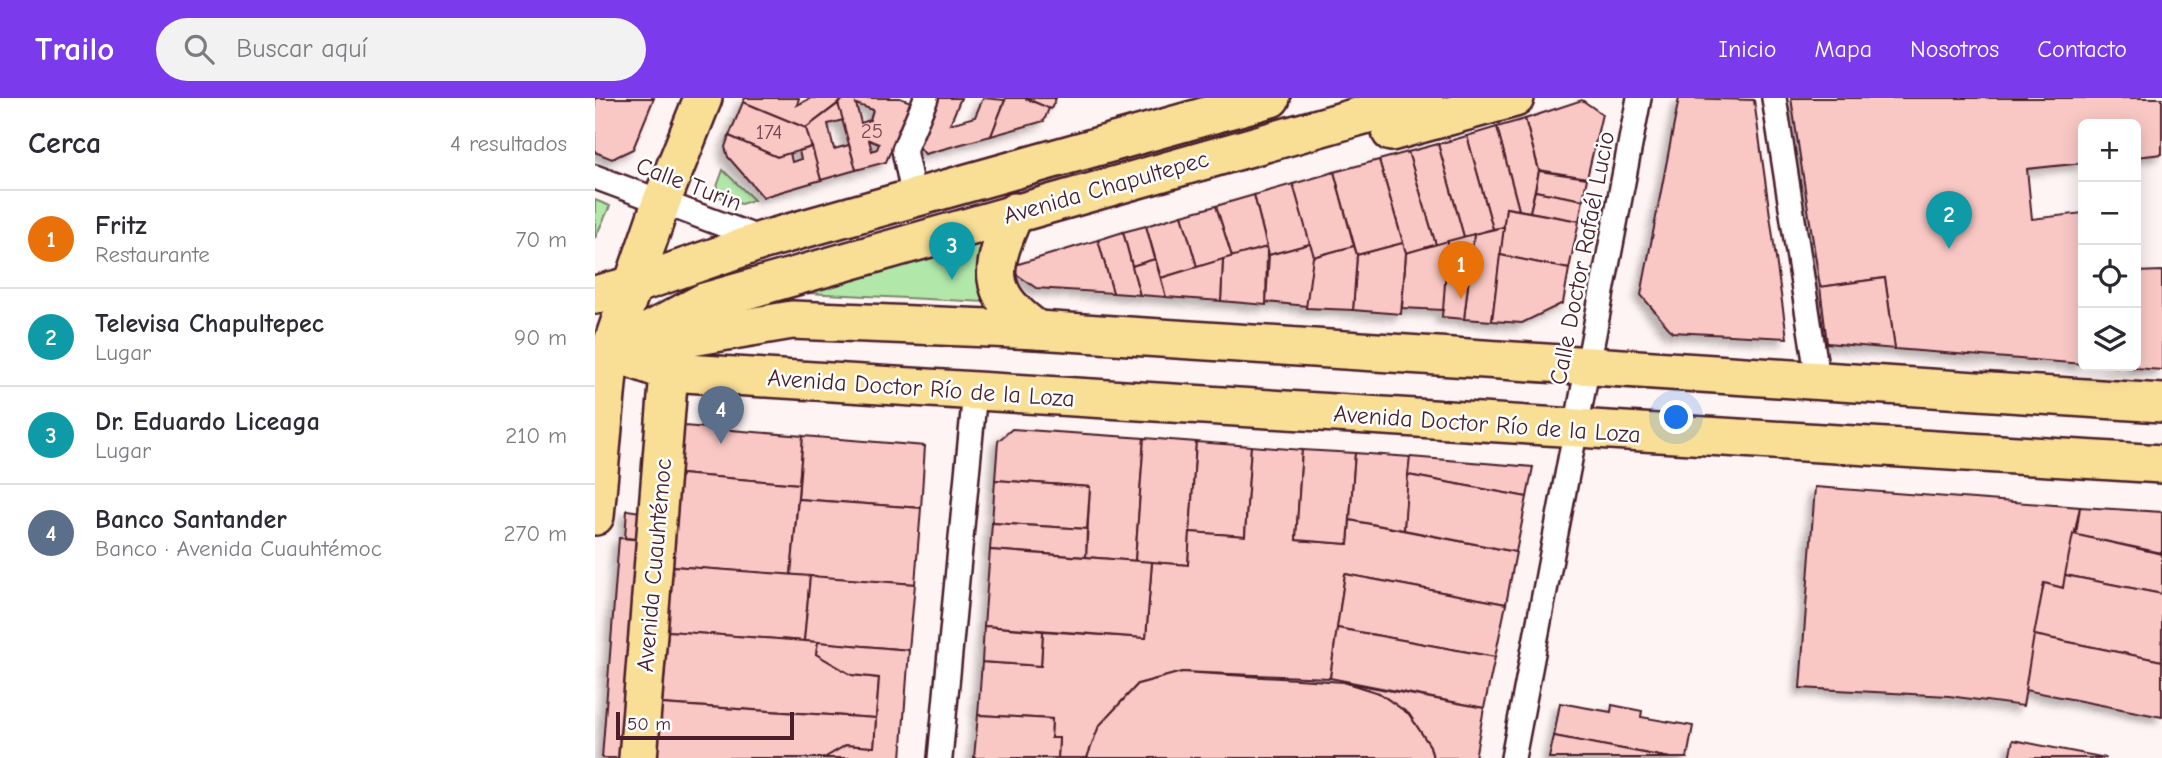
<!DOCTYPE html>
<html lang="es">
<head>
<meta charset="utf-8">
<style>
  body { margin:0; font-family:"Comic Neue",sans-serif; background:#f2f2f3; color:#2b2b33 }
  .controls { position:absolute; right:21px; top:21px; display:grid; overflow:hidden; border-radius:10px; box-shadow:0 4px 18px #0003 }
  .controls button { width:63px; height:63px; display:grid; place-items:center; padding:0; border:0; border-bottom:2px solid #e1e1e2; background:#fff; color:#2b2b33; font:35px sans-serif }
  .scale { position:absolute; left:21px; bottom:18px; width:178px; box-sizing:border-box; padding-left:7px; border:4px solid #4a1f2b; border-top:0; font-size:19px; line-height:24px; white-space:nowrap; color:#4a1f2b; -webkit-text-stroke:5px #fff; paint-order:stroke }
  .you { position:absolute; left:1082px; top:320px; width:24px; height:24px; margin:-18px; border:5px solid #fff; border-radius:50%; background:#1a73e8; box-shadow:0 0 0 10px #1a73e833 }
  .badge { display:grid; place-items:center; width:46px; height:46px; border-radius:50%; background:#7c3aed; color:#fff; font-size:23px; font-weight:700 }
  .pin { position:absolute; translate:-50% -58px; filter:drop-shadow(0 2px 4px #0008) }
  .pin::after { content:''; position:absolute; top:37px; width:24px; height:21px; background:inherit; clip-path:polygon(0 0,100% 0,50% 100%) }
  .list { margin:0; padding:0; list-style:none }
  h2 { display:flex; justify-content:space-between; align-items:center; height:91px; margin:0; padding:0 28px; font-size:30px }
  h2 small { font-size:23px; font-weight:400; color:#7c7c81 }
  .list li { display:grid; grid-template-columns:46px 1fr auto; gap:21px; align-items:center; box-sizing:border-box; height:98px; padding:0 28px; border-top:2px solid #e1e1e2 }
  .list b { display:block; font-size:26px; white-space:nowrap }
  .list p { margin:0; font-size:23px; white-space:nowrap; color:#7c7c81 }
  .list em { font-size:23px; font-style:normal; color:#7c7c81 }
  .icon { flex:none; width:38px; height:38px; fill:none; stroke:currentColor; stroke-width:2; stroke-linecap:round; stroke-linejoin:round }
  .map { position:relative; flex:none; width:1567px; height:660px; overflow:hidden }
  header { display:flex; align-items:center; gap:42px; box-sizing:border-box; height:98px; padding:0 35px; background:#7c3aed; color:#fff }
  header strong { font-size:33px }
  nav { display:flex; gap:38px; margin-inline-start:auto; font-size:24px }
  .search { width:490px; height:63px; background:#f2f2f3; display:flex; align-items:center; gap:18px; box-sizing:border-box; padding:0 24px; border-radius:38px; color:#7c7c81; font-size:26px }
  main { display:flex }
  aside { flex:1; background:#fff }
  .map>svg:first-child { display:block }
</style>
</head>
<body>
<header>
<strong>Trailo</strong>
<div class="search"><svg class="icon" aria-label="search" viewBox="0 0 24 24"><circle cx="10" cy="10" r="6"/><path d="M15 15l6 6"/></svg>Buscar aquí</div>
<nav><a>Inicio</a><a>Mapa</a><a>Nosotros</a><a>Contacto</a></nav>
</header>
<main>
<aside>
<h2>Cerca<small>4 resultados</small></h2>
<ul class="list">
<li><span class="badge" style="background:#e8710a">1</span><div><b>Fritz</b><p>Restaurante</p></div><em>70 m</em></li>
<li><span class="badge" style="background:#0f9aa8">2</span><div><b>Televisa Chapultepec</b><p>Lugar</p></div><em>90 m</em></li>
<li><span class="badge" style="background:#0f9aa8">3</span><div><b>Dr. Eduardo Liceaga</b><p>Lugar</p></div><em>210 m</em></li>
<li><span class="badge" style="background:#5c6f8a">4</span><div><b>Banco Santander</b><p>Banco · Avenida Cuauhtémoc</p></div><em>270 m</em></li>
</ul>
</aside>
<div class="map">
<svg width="1567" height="660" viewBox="0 0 1567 660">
  <defs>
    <filter id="shadow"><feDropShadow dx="-6" dy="6" stdDeviation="3.5" flood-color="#0004"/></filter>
  </defs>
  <rect width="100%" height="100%" fill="#fef4f3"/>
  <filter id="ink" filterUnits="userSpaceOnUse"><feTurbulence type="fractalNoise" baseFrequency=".0143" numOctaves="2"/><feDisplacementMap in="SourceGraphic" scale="14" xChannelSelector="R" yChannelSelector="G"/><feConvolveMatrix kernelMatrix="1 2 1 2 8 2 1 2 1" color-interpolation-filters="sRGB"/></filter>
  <g filter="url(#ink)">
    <!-- green -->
    <g fill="#b1e8aa" stroke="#7e846a" stroke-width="2">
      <path d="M128,72L159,102L146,106L119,97Z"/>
      <path d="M0,102L15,108L0,140Z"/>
      <path d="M388,145L387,174L391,204L211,195Z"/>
    </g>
    <!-- building -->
    <g fill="#f9c8c5" stroke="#4a1f2b" stroke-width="2" fill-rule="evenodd" filter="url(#shadow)">
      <path d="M0,0H59L38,51L17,61L0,54Z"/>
      <path d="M150,0H204L202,7L216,0H250L211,30L148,4Z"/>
      <path d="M250,0H305L316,4L291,64L261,72L243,6ZM261,6L278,12L275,22L266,25ZM274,42L284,46L282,51L277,53Z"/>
      <path d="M343,0H366L355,26L380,19L388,0L410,2L396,38L330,56L323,47Z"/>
      <path d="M411,0H430L454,10L449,23L396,38Z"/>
      <path d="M430,0H461L456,11Z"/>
      <path d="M1084,0L1159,2L1192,240L1077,234L1046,197Z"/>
      <path d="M1196,0H1567V56L1541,59V26H1488V65L1432,71L1437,121L1488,115V266L1300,251L1290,180L1225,189Z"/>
      <path d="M987,2L1007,16L992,80L944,72L930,21Z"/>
      <path d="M148,4L211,30L217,49L182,59L134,38Z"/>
      <path d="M243,6L248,22L233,26L239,51L254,47L261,72L226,82L211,30Z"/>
      <path d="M930,21L944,73L935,114L924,112L902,29Z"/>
      <path d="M902,29L924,112L911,110L909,129L898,131L872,38Z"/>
      <path d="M134,38L182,59L195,55L197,64L206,61L204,53L217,49L226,82L168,99L133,59L130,49Z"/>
      <path d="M872,38L898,131L869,139L843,46Z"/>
      <path d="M843,46L869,139L841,147L813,54Z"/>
      <path d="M813,54L841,147L811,155L784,62Z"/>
      <path d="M784,62L808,145L762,157L739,74Z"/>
      <path d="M944,73L992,80L988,102L940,93Z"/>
      <path d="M739,74L759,148L718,159L698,86Z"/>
      <path d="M698,86L715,146L674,157L659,97Z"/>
      <path d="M940,93L988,102L984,123L935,114Z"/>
      <path d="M659,97L672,149L637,159L621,108Z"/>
      <path d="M621,108L637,159L602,169L587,117Z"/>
      <path d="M911,110L984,123L974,171L905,157Z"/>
      <path d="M587,117L602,169L566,180L551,128Z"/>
      <path d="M551,128L560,161L537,168L528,134Z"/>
      <path d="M909,129L897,223L869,221L879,136Z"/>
      <path d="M528,134L537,168L545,197L518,195L503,142Z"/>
      <path d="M879,136L869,221L847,219L853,143Z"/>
      <path d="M503,142L518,195L441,190L421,176L420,167Z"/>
      <path d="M853,143L848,212L807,210L811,155Z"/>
      <path d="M808,145L811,155L806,216L758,212L762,157Z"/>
      <path d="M715,146L719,158L712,208L671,204L674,157Z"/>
      <path d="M759,148L762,157L758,212L711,210L718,159Z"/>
      <path d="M672,149L671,207L626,203L628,161Z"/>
      <path d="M905,157L974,171L968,205L927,225L897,223Z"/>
      <path d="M560,161L571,199L545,197L537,168Z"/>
      <path d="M628,161L626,203L571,199L566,180Z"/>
      <path d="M1567,173V272L1514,268H1541V174Z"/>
      <path d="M1290,180L1300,251L1232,245L1225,189Z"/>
      <path d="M89,328L208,338L204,386L85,376Z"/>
      <path d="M417,331L549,340L540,463L491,459L495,389L400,382L403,343Z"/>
      <path d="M208,338L330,348L326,410L203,401Z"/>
      <path d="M549,340L601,344L593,467L540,463Z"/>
      <path d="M601,344L656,348L650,438L595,434Z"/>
      <path d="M656,348L707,352L701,442L753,446L755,422L921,454L911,506L750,476L735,580L587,574L543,586L504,628L492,660H463L464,640H456L457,621L383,617L387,564L446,568L448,533L551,540L557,464L593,467L595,434L650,438Z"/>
      <path d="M707,352L760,355L753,446L701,442Z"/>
      <path d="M760,355L815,359L809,432L755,422Z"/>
      <path d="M815,359L938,369L932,399L813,377Z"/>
      <path d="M85,376L204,386L196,477L77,468Z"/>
      <path d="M813,377L932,399L921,454L809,432Z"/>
      <path d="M400,382L495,389L492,431L397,425Z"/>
      <path d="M1220,389L1485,409L1468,490L1449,485L1428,608L1354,598L1205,590Z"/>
      <path d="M203,401L326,410L320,486L196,477Z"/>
      <path d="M1485,409L1567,414V455L1481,437Z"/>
      <path d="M32,412L46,414L44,441L30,440Z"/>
      <path d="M397,425L492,431L491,459L395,452Z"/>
      <path d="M1478,436L1567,456V496L1470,477Z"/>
      <path d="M24,440L49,442L33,660H7Z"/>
      <path d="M395,452L557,464L551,540L389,528Z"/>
      <path d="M77,468L215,478L209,543L72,533Z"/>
      <path d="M750,476L911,506L900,559L742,530Z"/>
      <path d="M1470,477L1567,496V563L1439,537L1449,485L1468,490Z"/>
      <path d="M215,478L320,486L314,552L209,543Z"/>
      <path d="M389,528L448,533L446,568L387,564Z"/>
      <path d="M742,530L900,559L889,610L735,580Z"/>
      <path d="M73,533L223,544L221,556L257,577L284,580L281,620L67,606Z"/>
      <path d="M1439,537L1567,563V619L1430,592Z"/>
      <path d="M223,544L314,552L306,660H229L251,647L279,649L284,580L257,577L221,556Z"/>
      <path d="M587,574L749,584L784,595L814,616L835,648L838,660H492L504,628L543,586Z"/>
      <path d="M749,584L889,610L880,660H838L835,648L814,616L784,595Z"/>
      <path d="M965,605L1016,614L1017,607L1047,613L1046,619L1098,628L1092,660H1075L959,638Z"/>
      <path d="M65,606L281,620L279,649L251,647L229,660H61Z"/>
      <path d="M383,617L457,621L456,640H464L463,660H379Z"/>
      <path d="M959,638L1075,660H954Z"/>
      <path d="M1418,642L1511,660H1414Z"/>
    </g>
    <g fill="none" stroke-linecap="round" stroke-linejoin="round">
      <defs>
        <g id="street">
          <path d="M1179,0L1223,282"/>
          <path d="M0,79L169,142"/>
          <path d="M319,100L309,52L331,0"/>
          <path d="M345,660L380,293"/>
          <path d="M918,660L1044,0"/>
        </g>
        <g id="primary">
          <path d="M796,34L920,0"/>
          <path d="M420,114C396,169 388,194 442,232"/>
          <path d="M0,197L39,187L169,142L676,0"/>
          <path d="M43,239L109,204L829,0"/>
          <path d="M19,252L197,222L442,232L1567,305"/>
          <path d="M15,253L74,274L1567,366"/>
          <path d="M0,418L15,253L66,105L108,0"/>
          <path d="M43,660L74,274"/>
        </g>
      </defs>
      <!-- street casing -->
      <use href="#street" stroke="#4a1f2b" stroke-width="28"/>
      <!-- primary casing -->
      <use href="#primary" stroke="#4a1f2b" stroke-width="42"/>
      <!-- street -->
      <use href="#street" stroke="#fff" stroke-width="23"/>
      <!-- primary -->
      <use href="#primary" stroke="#f9df96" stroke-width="37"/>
    </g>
  </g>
  <g text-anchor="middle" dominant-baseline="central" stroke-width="5" stroke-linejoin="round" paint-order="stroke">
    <!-- number labels -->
    <g font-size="21" fill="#764952">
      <text x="277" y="33">25</text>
      <text x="174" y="34">174</text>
    </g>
    <!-- street labels -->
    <g font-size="24" fill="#4a1f2b" stroke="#fff">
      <text transform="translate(94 86) rotate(21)">Calle Turin</text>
      <text transform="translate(511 89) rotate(-16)">Avenida Chapultepec</text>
      <text transform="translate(987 160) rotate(-79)">Calle Doctor Rafaél Lucio</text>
      <text transform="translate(326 290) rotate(4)">Avenida Doctor Río de la Loza</text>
      <text transform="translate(892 326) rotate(4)">Avenida Doctor Río de la Loza</text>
      <text transform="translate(59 467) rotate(-85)">Avenida Cuauhtémoc</text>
    </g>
  </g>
</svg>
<div class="controls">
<button>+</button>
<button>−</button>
<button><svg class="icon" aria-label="locate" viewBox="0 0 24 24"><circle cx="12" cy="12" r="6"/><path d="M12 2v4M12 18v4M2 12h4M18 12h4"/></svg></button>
<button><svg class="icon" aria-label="layers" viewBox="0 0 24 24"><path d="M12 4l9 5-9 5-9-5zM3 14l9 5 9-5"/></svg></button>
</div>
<div class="scale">50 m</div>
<div class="you"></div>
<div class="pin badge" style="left:866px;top:201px;background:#e8710a">1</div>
<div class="pin badge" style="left:1354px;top:151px;background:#0f9aa8">2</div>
<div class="pin badge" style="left:357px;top:182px;background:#0f9aa8">3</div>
<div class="pin badge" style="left:126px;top:346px;background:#5c6f8a">4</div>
</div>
</main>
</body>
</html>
